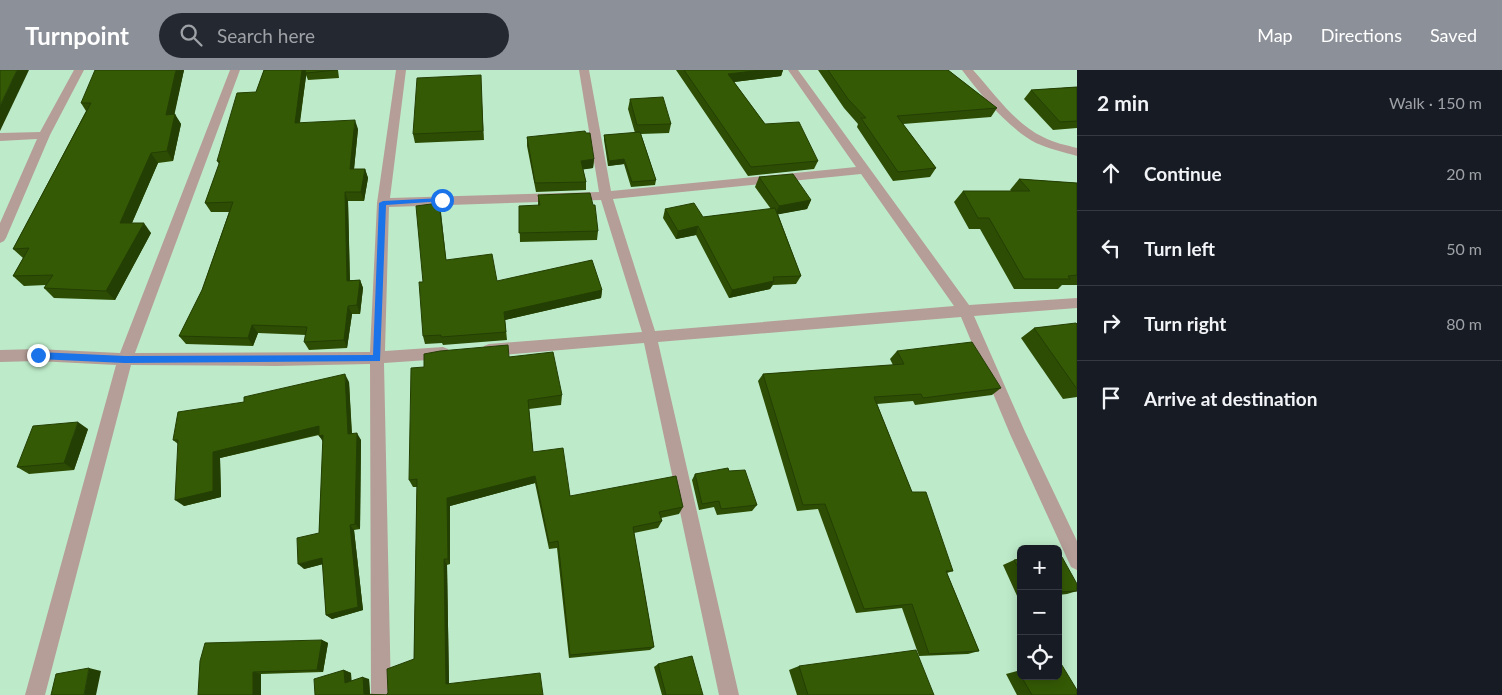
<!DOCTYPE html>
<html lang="en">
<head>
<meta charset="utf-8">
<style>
  body { margin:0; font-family:Lato,sans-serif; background:#242831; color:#f1f3f6 }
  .controls { position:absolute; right:15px; bottom:15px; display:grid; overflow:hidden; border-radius:8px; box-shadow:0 2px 12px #0003 }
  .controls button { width:45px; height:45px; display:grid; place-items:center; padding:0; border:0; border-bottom:1px solid #363941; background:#171b24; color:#f1f3f6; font:25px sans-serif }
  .stop { position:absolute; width:15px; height:15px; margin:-11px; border:4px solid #1a73e8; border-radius:50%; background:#fff }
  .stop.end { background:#1a73e8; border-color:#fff; box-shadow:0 1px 5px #0008 }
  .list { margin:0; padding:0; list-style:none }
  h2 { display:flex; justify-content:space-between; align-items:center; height:65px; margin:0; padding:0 20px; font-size:21px }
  h2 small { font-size:16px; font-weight:400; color:#9ea1a6 }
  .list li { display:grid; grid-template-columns:32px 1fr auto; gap:15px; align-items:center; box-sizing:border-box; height:75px; padding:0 20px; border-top:1px solid #363941 }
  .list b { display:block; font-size:19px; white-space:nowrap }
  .list em { font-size:16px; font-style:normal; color:#9ea1a6 }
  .icon { flex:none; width:28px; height:28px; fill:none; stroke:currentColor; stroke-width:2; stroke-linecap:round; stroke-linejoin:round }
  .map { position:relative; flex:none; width:1077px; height:625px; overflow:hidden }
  header { display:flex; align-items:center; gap:30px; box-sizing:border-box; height:70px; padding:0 25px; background:#8c9099; color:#fff }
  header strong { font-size:24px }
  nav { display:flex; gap:28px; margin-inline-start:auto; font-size:18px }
  .search { width:350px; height:45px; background:#242831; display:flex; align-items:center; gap:12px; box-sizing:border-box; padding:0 18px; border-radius:28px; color:#9ea1a6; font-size:19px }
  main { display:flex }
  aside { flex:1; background:#171b24 }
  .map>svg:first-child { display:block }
</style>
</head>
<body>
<header>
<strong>Turnpoint</strong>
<div class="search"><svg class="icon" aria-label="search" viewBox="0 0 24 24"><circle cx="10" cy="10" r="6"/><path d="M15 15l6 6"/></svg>Search here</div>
<nav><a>Map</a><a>Directions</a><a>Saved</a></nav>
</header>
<main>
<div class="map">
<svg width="1077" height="625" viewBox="0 0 1077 625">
  <rect width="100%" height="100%" fill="#bdebc9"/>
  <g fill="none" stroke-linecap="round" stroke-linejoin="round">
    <!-- minor -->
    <g fill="#b69e98" fill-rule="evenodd">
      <path d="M74,0H84L50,65L6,168L4,171L0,173V153L37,69L0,71V63L40,62Z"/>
      <path d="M230,0H240L135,283L370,282L377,133L396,0H406L390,128L599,122L579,0H589L611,121L856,97L788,0H798L969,235L1077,228V238L974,246L1025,362L1077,471V500L1071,497L1010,364L961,247L658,272L739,625H719L644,273L489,286L484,284L482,280L484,276L489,274L642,262L601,130L389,137L385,281L443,277L448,279L450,283L448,287L443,289L384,293L391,625H371L370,294L276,296L131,295L45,625H25L116,295L37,291L0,292V280L37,279L120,283ZM861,104L954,236L655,261L613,129Z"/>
      <path d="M962,0H973C994,23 1014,53 1043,67C1054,73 1066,75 1077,78V86C1064,82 1049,79 1036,73C1009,59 980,24 962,0Z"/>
    </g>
  </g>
  <!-- wall -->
  <g fill="#2d4d04">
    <path d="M184,0L174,44L181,54L173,91L158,93L132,153L151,163L115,230L54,228L44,218L46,215L24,216L13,206L23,188L13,179L86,41L81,33Z"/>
    <path d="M264,0H338L339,8L308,10L306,5L300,53L358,59L354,99H365L368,108L364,131H348L350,210H360L363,218L360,244H352L347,278L309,280L304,272L306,265L258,263L253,276L186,274L179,266L202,220L229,142H211L205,133L219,94L217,91L256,22Z"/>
    <path d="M676,0H783L781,6L734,12L765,54L818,91L814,99L748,106Z"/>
    <path d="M818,0H948L997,38L991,47L903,54L936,98L930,107L893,111L857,57L858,54L844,38Z"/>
    <path d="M481,15L484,70L415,73L413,64Z"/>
    <path d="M1077,17V58L1053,60L1024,29L1031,20Z"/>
    <path d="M630,29L671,54L669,63L641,64L656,110L655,115L631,117L624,94L608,96L604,70V65L635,63L628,39Z"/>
    <path d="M527,67L594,89L593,98L583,99L586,112V120L536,122L527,76Z"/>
    <path d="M759,107L811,130L807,139L778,144L801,206L796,214L773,215L770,219L729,228L696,165L676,169L663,148L665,139L703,147L771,139L755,117Z"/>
    <path d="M1019,109L1077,113V215H1062L1058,219H1014L980,159H969L954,132L963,121H1011L1010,120Z"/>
    <path d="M538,125L593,135L598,161L597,170L520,172L519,136H538Z"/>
    <path d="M439,133L446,190L497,211L602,220L601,228L505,250L507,270L443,275L442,273L425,274L423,266V212Z"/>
    <path d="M1077,254V327L1063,329L1021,268L1034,258Z"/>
    <path d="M897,281L1001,318L992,325L915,335L913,331L877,334L912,422L953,501L947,503L979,581L968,584L919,586L902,538L856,543L818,439L797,441L758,311L763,304L893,295L890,289Z"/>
    <path d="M509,287L562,325L561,335L529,339L533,382L570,426L683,437L679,444L661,448L662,451L658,458L634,463L654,577L650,580L569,588L557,478L549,479L535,413L450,436V494L447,495L449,614L543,625H315L344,600L351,603V611L369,609L370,624L386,625L414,589L417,417H413L409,410Z"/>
    <path d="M349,312L352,363L361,370L360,459L354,460L363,540L332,549L326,545L323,494L304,499L319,463L323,372L319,365L220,388L221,427L184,436L178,374L173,370L244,332Z"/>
    <path d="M88,359L74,400L29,404L17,397Z"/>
    <path d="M729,401L757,435L752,441L717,445L714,437L699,440L692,410L695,404Z"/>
    <path d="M1058,487L1077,521L1067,524L1058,525Z"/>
    <path d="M1021,489V528H1018L1003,495L1014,490Z"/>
    <path d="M322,570L328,573L323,602L261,604V625H198Z"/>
    <path d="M658,594L703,625H662L654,597Z"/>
    <path d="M799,596L934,625H797L789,600Z"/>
    <path d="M1021,600V606H1058L1077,625H1017L1006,604Z"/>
  </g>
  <!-- shaded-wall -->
  <g fill="#243f04">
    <path d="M17,0H29L0,61V36Z"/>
    <path d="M176,0H184L172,56L166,45Z"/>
    <path d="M302,0H307L298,63L295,53Z"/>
    <path d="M762,0H783L781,6L726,13L728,4Z"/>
    <path d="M175,44L181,54L173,91L167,81Z"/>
    <path d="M355,50L358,59L353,109L350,99Z"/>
    <path d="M151,83L158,93L128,162L120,153Z"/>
    <path d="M594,89L593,98L580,100L581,91Z"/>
    <path d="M624,89V94L608,96L609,91Z"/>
    <path d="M365,99L368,108L364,131L361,122Z"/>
    <path d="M345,122L348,131L350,219L347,211Z"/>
    <path d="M811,130L807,139L775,145L779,136Z"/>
    <path d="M439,133L441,142L447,198L446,190Z"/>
    <path d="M144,153L151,163L115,230L106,221Z"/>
    <path d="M698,156L696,165L676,169L678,161Z"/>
    <path d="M360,210L363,218L360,244L357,235Z"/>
    <path d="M774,211L770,219L729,228L732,220Z"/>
    <path d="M602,220L601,228L505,250L504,242Z"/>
    <path d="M348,236L352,244L347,278L344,270Z"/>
    <path d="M252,255L258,263L253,276L248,268Z"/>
    <path d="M345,304L349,312L352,371L348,364Z"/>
    <path d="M78,352L88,359L74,400L64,393Z"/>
    <path d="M319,356L323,363L220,388L221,427L184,436L175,430L213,382Z"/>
    <path d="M357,363L361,370L360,459L355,454Z"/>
    <path d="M323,365L324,372L319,366Z"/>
    <path d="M535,406V413L450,436V494L448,489L447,428Z"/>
    <path d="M350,455L354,460L363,540L332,549L326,545Z"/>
    <path d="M322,488L327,493L304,499L298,494Z"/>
    <path d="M444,489L447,495L449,616L446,614Z"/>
    <path d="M322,570L328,573L323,602L317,600Z"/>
    <path d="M89,598L101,601L96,625H84Z"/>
    <path d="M344,600L351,603L352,615L345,613Z"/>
    <path d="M253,602L261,604V625H253Z"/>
    <path d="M363,607L369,609L370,625L364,624Z"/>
  </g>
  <!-- building -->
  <g fill="#345a05" stroke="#243f04">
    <path d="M0,0H17L0,36Z"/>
    <path d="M95,0H176L166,45L175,44L167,81L151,83L120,153H144L106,221L44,218L53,205L13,206L29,178L13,179L91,33H81Z"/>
    <path d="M264,0H302L295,53L355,50L350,99H365L361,122H345L347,211L360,210L357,235L348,236L344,270L304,272L307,257L252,255L248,268L179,266L202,220L233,132L205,133L220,91H217L237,23L256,22Z"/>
    <path d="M305,0H337L306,3Z"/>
    <path d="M684,0H762L728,4L765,54L799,52L818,91L751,97Z"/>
    <path d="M828,0H948L997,38L897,46L936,98L898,102L861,48H866L848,29Z"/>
    <path d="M481,5L483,61L413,64L417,8Z"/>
    <path d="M1077,17V51L1060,52L1031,20Z"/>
    <path d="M663,27L671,54L637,55L630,29Z"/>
    <path d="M585,61L586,63H590L594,89L581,91L586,112L535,113L527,67Z"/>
    <path d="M640,62L656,110L632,112L624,89L609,91L604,65Z"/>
    <path d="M793,104L811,130L779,136L759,107Z"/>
    <path d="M1019,109L1077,113V205L1068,206L1070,209H1024L989,148H978L963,121H1030Z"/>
    <path d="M590,123L593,135H595L598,161L519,163V136L540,135L538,125Z"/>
    <path d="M439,133L446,190L492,184L497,211L592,190L602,220L504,242L506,262L441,267V265L423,266L419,212H423L416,136Z"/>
    <path d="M694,133L703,147L775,138L801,206L773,207L774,211L732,220L698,156L678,161L665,139Z"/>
    <path d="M1076,253L1077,254V319L1034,258Z"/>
    <path d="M972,272L1001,318L923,328L921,324L874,327L912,422H926L953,501H946L979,581L929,584L912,534L864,539L825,434L803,435L763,304L904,294L897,281Z"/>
    <path d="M508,275L509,287L553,282L562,325L528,330L533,382L563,378L570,426L676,406L683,437L659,442L662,451L633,457L654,577L570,585L558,471L549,473L535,406L447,428L448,489H444L446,614L540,603L543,625H315L314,609L344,600L345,613L363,607L364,624L386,625L388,623L387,599L414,589L417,409L409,410L411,298L424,297V284L440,281Z"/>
    <path d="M345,304L348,364L357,363L355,454L350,455L358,537L326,545L322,488L298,494L297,468L319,463L323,365L319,366V356L213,382V421L175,430L178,370H173L178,342L244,332V327Z"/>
    <path d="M78,352L64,393L17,397L33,356Z"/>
    <path d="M728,398L729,401L745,400L757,435L721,439L719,431L702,434L695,404Z"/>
    <path d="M1058,487H1062L1077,514V521L1058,522Z"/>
    <path d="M1021,489V503L1014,490Z"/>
    <path d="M322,570L317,600L253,602V625H198L200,591L205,573Z"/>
    <path d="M916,580L934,625H808L799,596Z"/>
    <path d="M692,586L703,625H666L658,594Z"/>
    <path d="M1058,592H1060L1077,620V625H1032L1021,606H1058Z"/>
    <path d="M89,598L84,625H51L56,604Z"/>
  </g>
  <!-- route -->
  <path fill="#1a73e8" d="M442,128H444V131L386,135L380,291L125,293L38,289L34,285L38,282L125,286L373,285L379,133L383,131Z"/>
</svg>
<div class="controls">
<button>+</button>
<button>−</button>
<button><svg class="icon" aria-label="locate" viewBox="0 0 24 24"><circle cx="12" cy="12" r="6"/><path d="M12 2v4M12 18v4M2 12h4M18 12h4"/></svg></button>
</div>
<div class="stop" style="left:442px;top:130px"></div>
<div class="stop end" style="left:38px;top:285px"></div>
</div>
<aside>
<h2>2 min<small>Walk · 150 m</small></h2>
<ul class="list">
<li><svg class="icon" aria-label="ahead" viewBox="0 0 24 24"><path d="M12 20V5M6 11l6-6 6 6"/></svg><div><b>Continue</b></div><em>20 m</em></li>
<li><svg class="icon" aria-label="left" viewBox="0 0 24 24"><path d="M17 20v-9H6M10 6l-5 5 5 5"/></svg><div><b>Turn left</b></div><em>50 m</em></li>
<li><svg class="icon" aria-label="right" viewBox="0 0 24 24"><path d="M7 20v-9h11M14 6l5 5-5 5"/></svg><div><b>Turn right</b></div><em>80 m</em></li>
<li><svg class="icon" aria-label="arrive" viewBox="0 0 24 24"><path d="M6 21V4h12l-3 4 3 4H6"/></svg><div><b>Arrive at destination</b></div></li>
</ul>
</aside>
</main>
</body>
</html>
